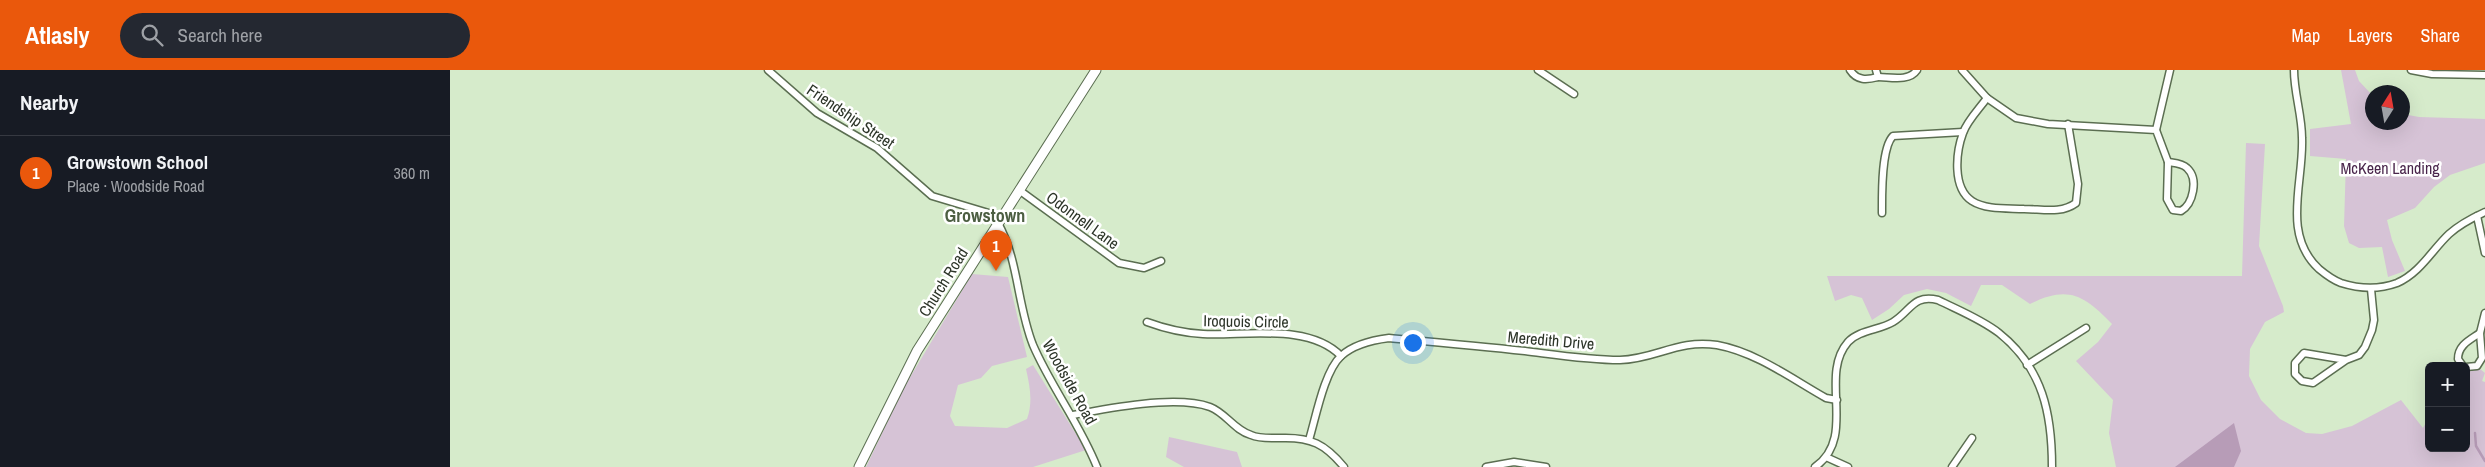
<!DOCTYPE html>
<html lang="en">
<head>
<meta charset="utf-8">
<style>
  body { margin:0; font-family:"Archivo Narrow",sans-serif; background:#242831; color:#f1f3f6 }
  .controls { position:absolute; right:15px; bottom:15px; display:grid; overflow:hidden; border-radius:8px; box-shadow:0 5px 20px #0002 }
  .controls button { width:45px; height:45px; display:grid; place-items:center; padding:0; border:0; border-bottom:1px solid #363941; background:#171b24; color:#f1f3f6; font:25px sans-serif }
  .compass { position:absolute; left:1915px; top:15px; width:45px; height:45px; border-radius:50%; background:#171b24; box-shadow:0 5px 20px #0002; rotate:11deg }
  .you { position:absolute; left:962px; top:272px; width:18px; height:18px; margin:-12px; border:4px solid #fff; border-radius:50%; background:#1a73e8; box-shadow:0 0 0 8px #1a73e833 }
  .badge { display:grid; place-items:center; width:32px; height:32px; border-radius:50%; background:#ea580c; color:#fff; font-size:16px; font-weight:700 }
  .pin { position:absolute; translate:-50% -41px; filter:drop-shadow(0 1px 2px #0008) }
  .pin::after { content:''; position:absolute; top:26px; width:18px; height:15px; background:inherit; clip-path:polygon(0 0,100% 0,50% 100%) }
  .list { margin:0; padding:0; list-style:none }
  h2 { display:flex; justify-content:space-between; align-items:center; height:65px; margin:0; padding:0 20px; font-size:21px }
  h2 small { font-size:16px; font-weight:400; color:#9ea1a6 }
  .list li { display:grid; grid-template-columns:32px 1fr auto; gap:15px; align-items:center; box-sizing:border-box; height:75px; padding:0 20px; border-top:1px solid #363941 }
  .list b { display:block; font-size:19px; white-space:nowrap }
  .list p { margin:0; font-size:16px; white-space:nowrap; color:#9ea1a6 }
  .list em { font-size:16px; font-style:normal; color:#9ea1a6 }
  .icon { flex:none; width:28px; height:28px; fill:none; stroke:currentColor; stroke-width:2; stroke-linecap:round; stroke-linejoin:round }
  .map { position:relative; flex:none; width:2035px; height:397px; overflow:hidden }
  header { display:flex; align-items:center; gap:30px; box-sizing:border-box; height:70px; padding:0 25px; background:#ea580c; color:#fff }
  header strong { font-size:24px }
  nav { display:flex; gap:28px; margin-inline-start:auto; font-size:18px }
  .search { width:350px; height:45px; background:#242831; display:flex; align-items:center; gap:12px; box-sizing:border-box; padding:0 18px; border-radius:28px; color:#9ea1a6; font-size:19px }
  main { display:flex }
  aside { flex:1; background:#171b24 }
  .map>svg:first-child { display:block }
</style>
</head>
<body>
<header>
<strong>Atlasly</strong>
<div class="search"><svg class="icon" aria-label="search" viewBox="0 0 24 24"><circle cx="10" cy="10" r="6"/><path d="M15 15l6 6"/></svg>Search here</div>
<nav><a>Map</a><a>Layers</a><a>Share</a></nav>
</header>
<main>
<aside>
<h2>Nearby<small></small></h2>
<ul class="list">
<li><span class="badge">1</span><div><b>Growstown School</b><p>Place · Woodside Road</p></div><em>360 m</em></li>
</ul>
</aside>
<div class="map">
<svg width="2035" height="397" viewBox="0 0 2035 397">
  <rect width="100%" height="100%" fill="#d6ebcb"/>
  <!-- green -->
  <g fill="#d6c3d6">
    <path d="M1891,0H1905L1909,11L1922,25V52H1952L1953,44L1969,47L2035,49V93L2000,105L1984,117L1965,138L1937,150L1942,170L1955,201L1938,207L1932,177L1909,178L1899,173L1894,156L1896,89L1860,86V59L1901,54Z"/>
    <path d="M1796,73L1815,74L1809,176L1833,236L1834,242L1815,252L1800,279L1799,306L1811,330L1830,349L1856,363L1872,364L1902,356L1951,330L1973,358L1979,347V378H2016V304L2017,302L2030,299L2035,303L2032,311L2035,312V397H1666L1659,363L1663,330L1626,291L1648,272L1662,254C1634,225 1618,215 1580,234L1552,215H1531L1521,236L1496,223L1477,219L1454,225L1439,239L1422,250L1412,228L1401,225L1385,231L1377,206H1792Z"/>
    <path d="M522,204L558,207L577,287L542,296L531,308L508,315L500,346L505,356L557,358L577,349C583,332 580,317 576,299L583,295L636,380L583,397H416L453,319Z"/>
    <path d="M719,367L787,382L792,397H734L716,387Z"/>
  </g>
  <!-- water -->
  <path fill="#b79cb7" d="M1784,353L1791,381L1784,397H1725Z"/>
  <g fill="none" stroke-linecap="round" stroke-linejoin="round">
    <!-- stream -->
    <path stroke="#b79cb7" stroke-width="2.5" d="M2025,363L2026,376L2035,391"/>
    <defs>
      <g id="street">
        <path d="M318,0L367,43L427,78L482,126L552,147"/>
        <path d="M1088,0L1124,24"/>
        <path d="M1400,0C1407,11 1417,10 1428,7L1426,0"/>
        <path d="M1512,0L1537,28L1566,48L1598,54L1706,60L1718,92"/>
        <path d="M1844,0C1844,23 1852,45 1852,68C1854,112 1831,164 1869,199C1875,204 1883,210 1891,213C1910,219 1928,220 1947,213C1970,203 1982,180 1999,164C2010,154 2022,148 2035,142"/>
        <path d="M1961,0L1982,4L2035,5"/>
        <path d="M1428,7C1440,7 1459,12 1467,0"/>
        <path d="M1537,28C1529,39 1517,51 1513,63C1506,82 1502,118 1522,131C1536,140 1558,138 1574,139C1592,139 1611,144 1626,133L1628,114L1618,54"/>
        <path d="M1706,60L1720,0"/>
        <path d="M1718,92C1724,93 1732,93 1737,98C1749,109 1743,134 1731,141L1723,140L1717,129Z"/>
        <path d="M569,120L669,193L694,198L711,191"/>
        <path d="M1432,143C1432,125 1431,78 1443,66L1513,62"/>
        <path d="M2027,146L2035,183"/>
        <path d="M548,153C569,191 567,235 583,275C601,317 630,354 647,397"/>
        <path d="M697,252C716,259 733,263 753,264C796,266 859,253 891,286"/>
        <path d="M1896,290L1854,283L1845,293V304L1852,311L1863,313L1896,290L1909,285L1915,277L1922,260L1924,250L1921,219"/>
        <path d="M1577,295L1636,258"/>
        <path d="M2013,296L2008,289C2008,275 2020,270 2030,263"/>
        <path d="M2016,297L2027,296L2032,288L2030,263L2035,243"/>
        <path d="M623,345C659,338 726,325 760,337C776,343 784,360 801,365C810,369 821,368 831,368C861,367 875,374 894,397"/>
        <path d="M859,370C866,347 874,302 891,286C904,274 923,270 939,268C984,272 1030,276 1075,281C1107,285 1138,290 1170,290C1206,289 1228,269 1267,275C1306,282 1342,309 1376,328L1387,330"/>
        <path d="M1376,387L1398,397"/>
        <path d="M1036,397L1064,392L1096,397"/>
        <path d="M1365,397C1408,367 1368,306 1398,272C1409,260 1430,260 1443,252C1461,241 1463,224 1488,230C1508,240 1531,249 1549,263C1593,298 1602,344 1602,397"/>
        <path d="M1502,397L1522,368"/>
      </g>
      <path id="secondary" d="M409,397L467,281L646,0"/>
    </defs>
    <!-- street casing -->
    <use href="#street" stroke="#5b6e51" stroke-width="9"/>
    <!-- secondary casing -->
    <use href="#secondary" stroke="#5b6e51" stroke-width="11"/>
    <!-- street -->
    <use href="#street" stroke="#fff" stroke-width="6"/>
    <!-- secondary -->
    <use href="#secondary" stroke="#fff" stroke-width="9"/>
  </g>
  <g text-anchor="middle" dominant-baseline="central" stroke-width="5" stroke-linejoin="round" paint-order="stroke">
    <!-- street labels -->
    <g font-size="16" fill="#2c3428" stroke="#fff">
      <text transform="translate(401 46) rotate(34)">Friendship Street</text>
      <text transform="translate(633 150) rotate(36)">Odonnell Lane</text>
      <text transform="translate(493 212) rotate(-58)">Church Road</text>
      <text transform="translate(796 251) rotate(1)">Iroquois Circle</text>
      <text transform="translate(1101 270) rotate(5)">Meredith Drive</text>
      <text transform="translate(620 312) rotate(61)">Woodside Road</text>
    </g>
    <!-- park labels -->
    <g font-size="16" fill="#49254b" stroke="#fff">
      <text x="1940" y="98">McKeen Landing</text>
    </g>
    <!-- neighbourhood labels -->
    <g font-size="18" font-weight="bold" fill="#4c5e42" stroke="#fff">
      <text x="535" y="145">Growstown</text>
    </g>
  </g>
</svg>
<div class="controls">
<button>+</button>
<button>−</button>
</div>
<svg class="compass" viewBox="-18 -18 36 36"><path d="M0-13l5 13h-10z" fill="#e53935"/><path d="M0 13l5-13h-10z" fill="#9ea1a6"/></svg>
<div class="you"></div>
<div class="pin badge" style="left:546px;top:201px">1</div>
</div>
</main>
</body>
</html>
